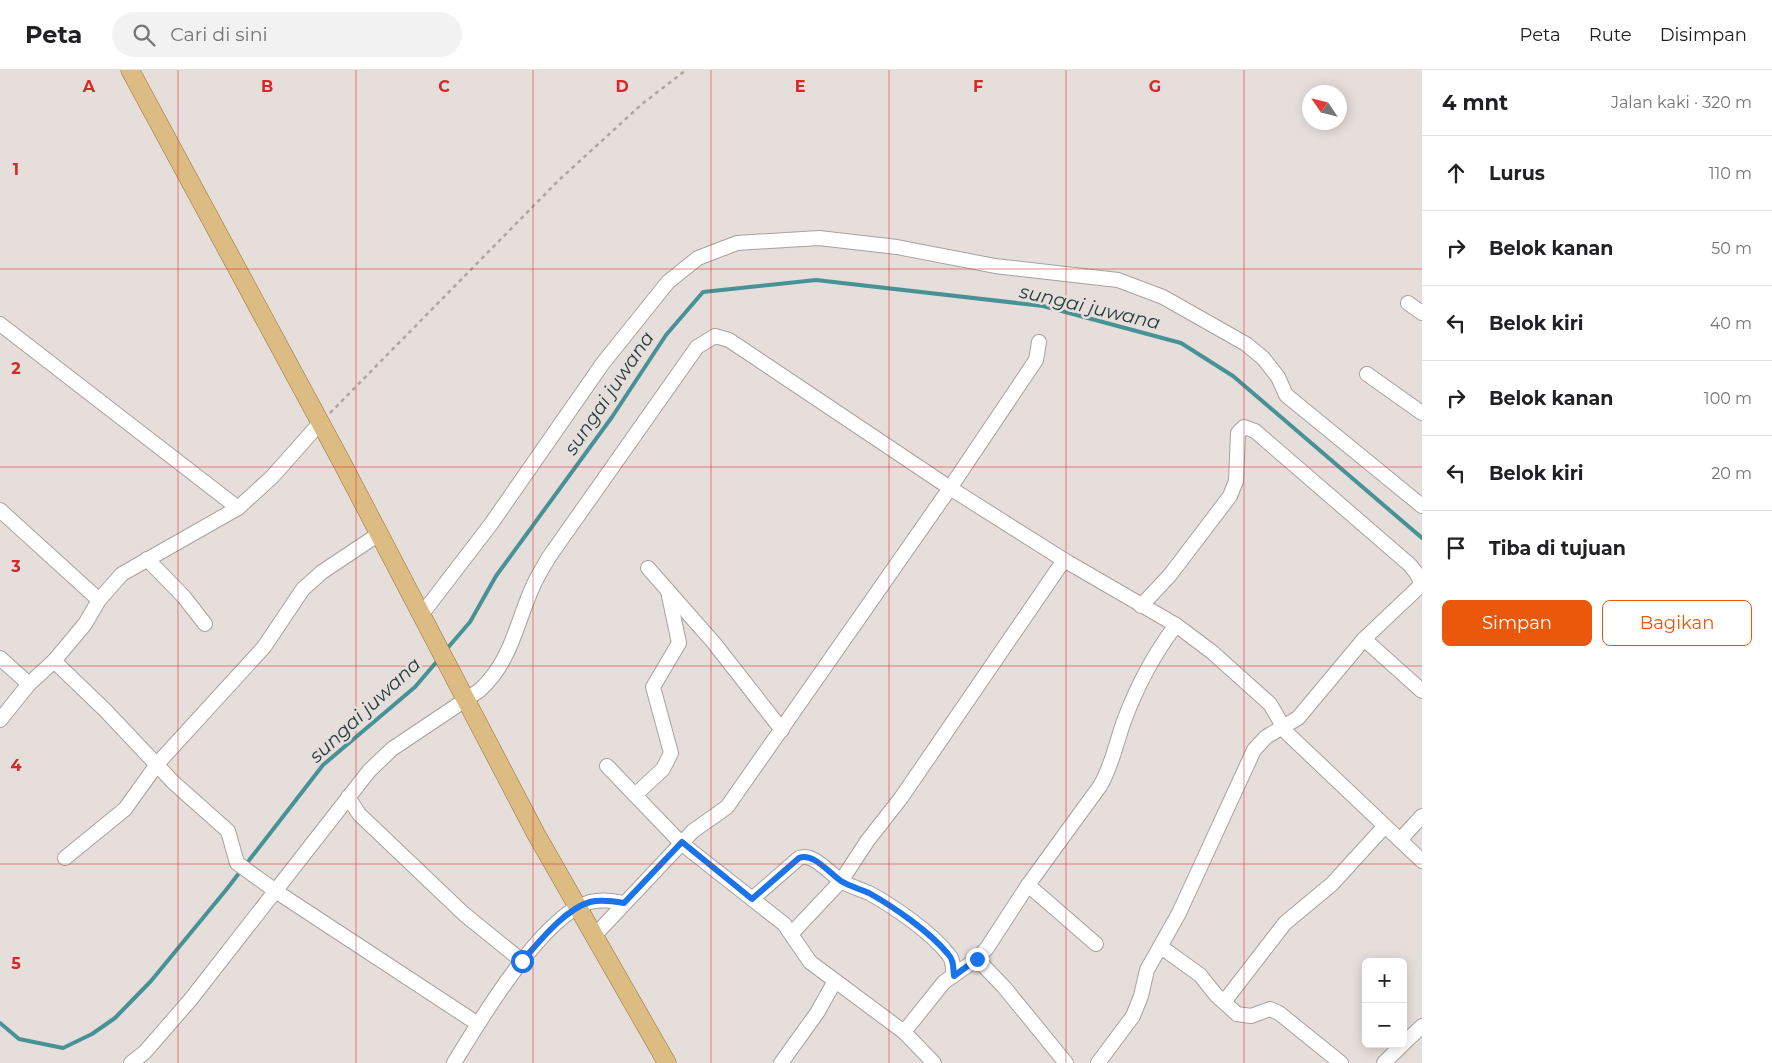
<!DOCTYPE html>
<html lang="id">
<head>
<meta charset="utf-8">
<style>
  body { margin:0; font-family:Montserrat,sans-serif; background:#f2f2f2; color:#202124 }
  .controls { position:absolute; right:15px; bottom:15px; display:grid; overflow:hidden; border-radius:8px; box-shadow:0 2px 12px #0003 }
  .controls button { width:45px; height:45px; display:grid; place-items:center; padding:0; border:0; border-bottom:1px solid #e0e0e0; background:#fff; color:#202124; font:25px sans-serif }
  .compass { position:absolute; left:1302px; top:15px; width:45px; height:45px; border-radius:50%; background:#fff; box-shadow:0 2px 12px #0003; rotate:305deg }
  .stop { position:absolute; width:15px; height:15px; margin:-11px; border:4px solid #1a73e8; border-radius:50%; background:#fff }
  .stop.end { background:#1a73e8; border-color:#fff; box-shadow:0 1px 5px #0008 }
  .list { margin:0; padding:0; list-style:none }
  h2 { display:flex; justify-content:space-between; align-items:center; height:65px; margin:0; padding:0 20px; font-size:21px }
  h2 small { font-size:16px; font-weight:400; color:#757577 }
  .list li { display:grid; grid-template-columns:32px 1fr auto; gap:15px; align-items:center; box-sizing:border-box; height:75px; padding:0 20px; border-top:1px solid #e0e0e0 }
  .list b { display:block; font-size:19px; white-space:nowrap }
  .list em { font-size:16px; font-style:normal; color:#757577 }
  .actions { display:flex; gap:10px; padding:15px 20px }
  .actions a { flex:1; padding:11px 0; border:1px solid #ea580c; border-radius:8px; text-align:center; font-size:18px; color:#ea580c }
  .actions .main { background:#ea580c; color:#fff }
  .icon { flex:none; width:28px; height:28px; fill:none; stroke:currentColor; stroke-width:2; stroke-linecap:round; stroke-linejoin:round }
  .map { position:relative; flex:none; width:1422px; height:993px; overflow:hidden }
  header { display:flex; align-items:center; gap:30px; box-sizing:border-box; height:70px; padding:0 25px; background:#fff; border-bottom:1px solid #e0e0e0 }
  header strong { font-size:24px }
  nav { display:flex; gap:28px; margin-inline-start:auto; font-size:18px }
  .search { width:350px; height:45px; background:#f2f2f2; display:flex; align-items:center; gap:12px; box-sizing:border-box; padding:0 18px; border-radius:28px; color:#757577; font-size:19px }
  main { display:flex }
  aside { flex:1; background:#fff }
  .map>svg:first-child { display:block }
</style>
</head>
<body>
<header>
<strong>Peta</strong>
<div class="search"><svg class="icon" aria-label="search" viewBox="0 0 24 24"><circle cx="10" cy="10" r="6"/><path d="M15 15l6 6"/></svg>Cari di sini</div>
<nav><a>Peta</a><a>Rute</a><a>Disimpan</a></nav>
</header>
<main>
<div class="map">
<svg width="1422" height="993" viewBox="0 0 1422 993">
  <rect width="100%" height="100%" fill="#e6dedb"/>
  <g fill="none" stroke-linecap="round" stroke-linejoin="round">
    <!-- stream -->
    <g stroke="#479297" stroke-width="4">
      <path d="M445,581L470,552L496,506L612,347L666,265L703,222L816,210L1043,236L1181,273L1233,306L1422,468"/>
      <path d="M0,953L19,969L63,978L92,964L115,948L151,911L226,820L323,695L415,617L439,589"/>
    </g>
    <defs>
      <g id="minor">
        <path d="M1408,233L1422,243"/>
        <path d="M0,254L238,438"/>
        <path d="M1367,304L1422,343"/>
        <path d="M0,440L99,530"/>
        <path d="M147,489L184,527L205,554"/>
        <path d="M648,498L714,573L782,660"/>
        <path d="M1141,536L1170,505L1230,426L1236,411L1238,363L1244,357L1255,361L1410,495L1417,504L1422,515"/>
        <path d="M422,544L491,454L603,293L668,212L698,188L737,173L819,168L897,177L995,196L1118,210L1163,227L1246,274L1263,288L1278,307L1286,325L1422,436"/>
        <path d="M1364,569L1422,621"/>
        <path d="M0,588L29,614L54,591L85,554L99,530L122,504L238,438L272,407L320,353"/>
        <path d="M54,591L105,640L174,713L228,761L237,793L277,822L478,954"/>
        <path d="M0,650L29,614"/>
        <path d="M607,696L681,773L784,854L810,892L904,962L934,993"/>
        <path d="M635,725L663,699L671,683L653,617L679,573L668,521"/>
        <path d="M348,727L359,744L464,844L522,891"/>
        <path d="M1400,770L1422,746"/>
        <path d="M65,788L125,739L158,693L264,577L303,519L322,502L379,464"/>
        <path d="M1028,815L1096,874"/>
        <path d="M752,829L799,788C813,782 829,803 841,811C849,816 860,819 869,823C893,836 931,862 948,884C954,890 953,898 953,906"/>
        <path d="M792,863L841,811L868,770L901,728L1064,490"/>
        <path d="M595,865L693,761L727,737L950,418L1064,490L1176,555L1212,582L1270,634L1287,663L1422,791"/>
        <path d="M1161,877L1200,905L1216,925L1237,944L1251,946L1270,939L1279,943L1341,993"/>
        <path d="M977,889L1004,917L1066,993"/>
        <path d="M1224,932L1285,853L1332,814L1384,757"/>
        <path d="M904,962L944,912L977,889L987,878L1028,815L1100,716C1112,696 1116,673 1124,651C1137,616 1154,584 1176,555"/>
        <path d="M1403,974L1422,956"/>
        <path d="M131,993L145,982L191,929L369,701L392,679L480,620C513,589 516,552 534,514C538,505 544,496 549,487L697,277L715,266L729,270L950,418L1036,290L1039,272"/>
        <path d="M454,993C479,952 543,844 590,832C602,829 613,831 624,833"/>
        <path d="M781,993L817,943L835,911"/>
        <path d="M1098,993L1133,946L1141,926L1147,900L1179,843L1254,680L1266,667L1298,648L1364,569L1422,514"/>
        <path d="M1384,993L1403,974"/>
      </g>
      <path id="major" d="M130,0L340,389L536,764L667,993"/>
    </defs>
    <!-- minor casing -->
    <use href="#minor" stroke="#a8a19d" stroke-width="16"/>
    <!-- major casing -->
    <use href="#major" stroke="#967132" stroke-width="19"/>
    <!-- path -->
    <path stroke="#aca6a3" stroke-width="2.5" stroke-dasharray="4 4" stroke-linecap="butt" d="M330,343L558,111L642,34L686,0"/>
    <!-- minor -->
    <use href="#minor" stroke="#fff" stroke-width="14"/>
    <!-- major -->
    <use href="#major" stroke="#ddbc83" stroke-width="18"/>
  </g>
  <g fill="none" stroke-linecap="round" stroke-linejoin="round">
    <!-- route -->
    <path stroke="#1a73e8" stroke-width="6" d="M522,891C539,872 565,839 590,832C601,829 613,831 624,833L682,772L752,829L799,788C813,782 829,803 841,811C849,816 860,819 869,823C894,837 930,862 948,884C954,890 953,898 954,906L977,889"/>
  </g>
  <!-- grid -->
  <path fill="none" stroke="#d62828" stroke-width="1" stroke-opacity="0.55" d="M178,0V993M356,0V993M533,0V993M711,0V993M889,0V993M1066,0V993M1244,0V993M0,199H1422M0,397H1422M0,596H1422M0,794H1422"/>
  <g text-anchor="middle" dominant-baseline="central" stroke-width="5" stroke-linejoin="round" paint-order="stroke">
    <!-- water labels -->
    <g font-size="19" font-style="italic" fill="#233c3e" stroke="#e6dedb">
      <text transform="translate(1090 237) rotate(13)">sungai juwana</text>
      <text transform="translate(609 323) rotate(-56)">sungai juwana</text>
      <text transform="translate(365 640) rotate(-43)">sungai juwana</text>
    </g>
  </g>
  <g font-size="16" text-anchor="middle" font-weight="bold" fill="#d62828" stroke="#e6dedb" stroke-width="5" stroke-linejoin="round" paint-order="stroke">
    <text x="89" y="22">A</text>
    <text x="267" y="22">B</text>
    <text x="444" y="22">C</text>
    <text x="622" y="22">D</text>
    <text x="800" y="22">E</text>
    <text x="978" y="22">F</text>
    <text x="1155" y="22">G</text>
    <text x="16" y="105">1</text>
    <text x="16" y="304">2</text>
    <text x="16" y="502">3</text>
    <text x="16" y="701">4</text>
    <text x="16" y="899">5</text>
  </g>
</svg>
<div class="controls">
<button>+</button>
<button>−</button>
</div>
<svg class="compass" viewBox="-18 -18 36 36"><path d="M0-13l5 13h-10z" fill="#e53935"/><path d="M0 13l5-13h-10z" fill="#757577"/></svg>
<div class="stop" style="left:522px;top:891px"></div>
<div class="stop end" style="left:977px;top:889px"></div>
</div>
<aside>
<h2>4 mnt<small>Jalan kaki · 320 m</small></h2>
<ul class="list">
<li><svg class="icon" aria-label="ahead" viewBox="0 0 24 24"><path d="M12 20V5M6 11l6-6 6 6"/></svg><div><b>Lurus</b></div><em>110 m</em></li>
<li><svg class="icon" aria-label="right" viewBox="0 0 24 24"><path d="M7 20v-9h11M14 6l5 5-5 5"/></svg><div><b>Belok kanan</b></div><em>50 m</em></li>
<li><svg class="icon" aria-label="left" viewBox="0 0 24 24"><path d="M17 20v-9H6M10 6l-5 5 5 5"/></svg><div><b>Belok kiri</b></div><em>40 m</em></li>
<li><svg class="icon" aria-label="right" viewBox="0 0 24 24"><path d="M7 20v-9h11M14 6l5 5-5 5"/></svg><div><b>Belok kanan</b></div><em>100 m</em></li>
<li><svg class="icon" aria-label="left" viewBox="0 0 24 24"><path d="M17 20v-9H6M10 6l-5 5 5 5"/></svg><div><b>Belok kiri</b></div><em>20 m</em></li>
<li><svg class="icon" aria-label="arrive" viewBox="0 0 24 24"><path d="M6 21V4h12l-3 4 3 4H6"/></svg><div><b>Tiba di tujuan</b></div></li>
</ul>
<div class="actions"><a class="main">Simpan</a><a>Bagikan</a></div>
</aside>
</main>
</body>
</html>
